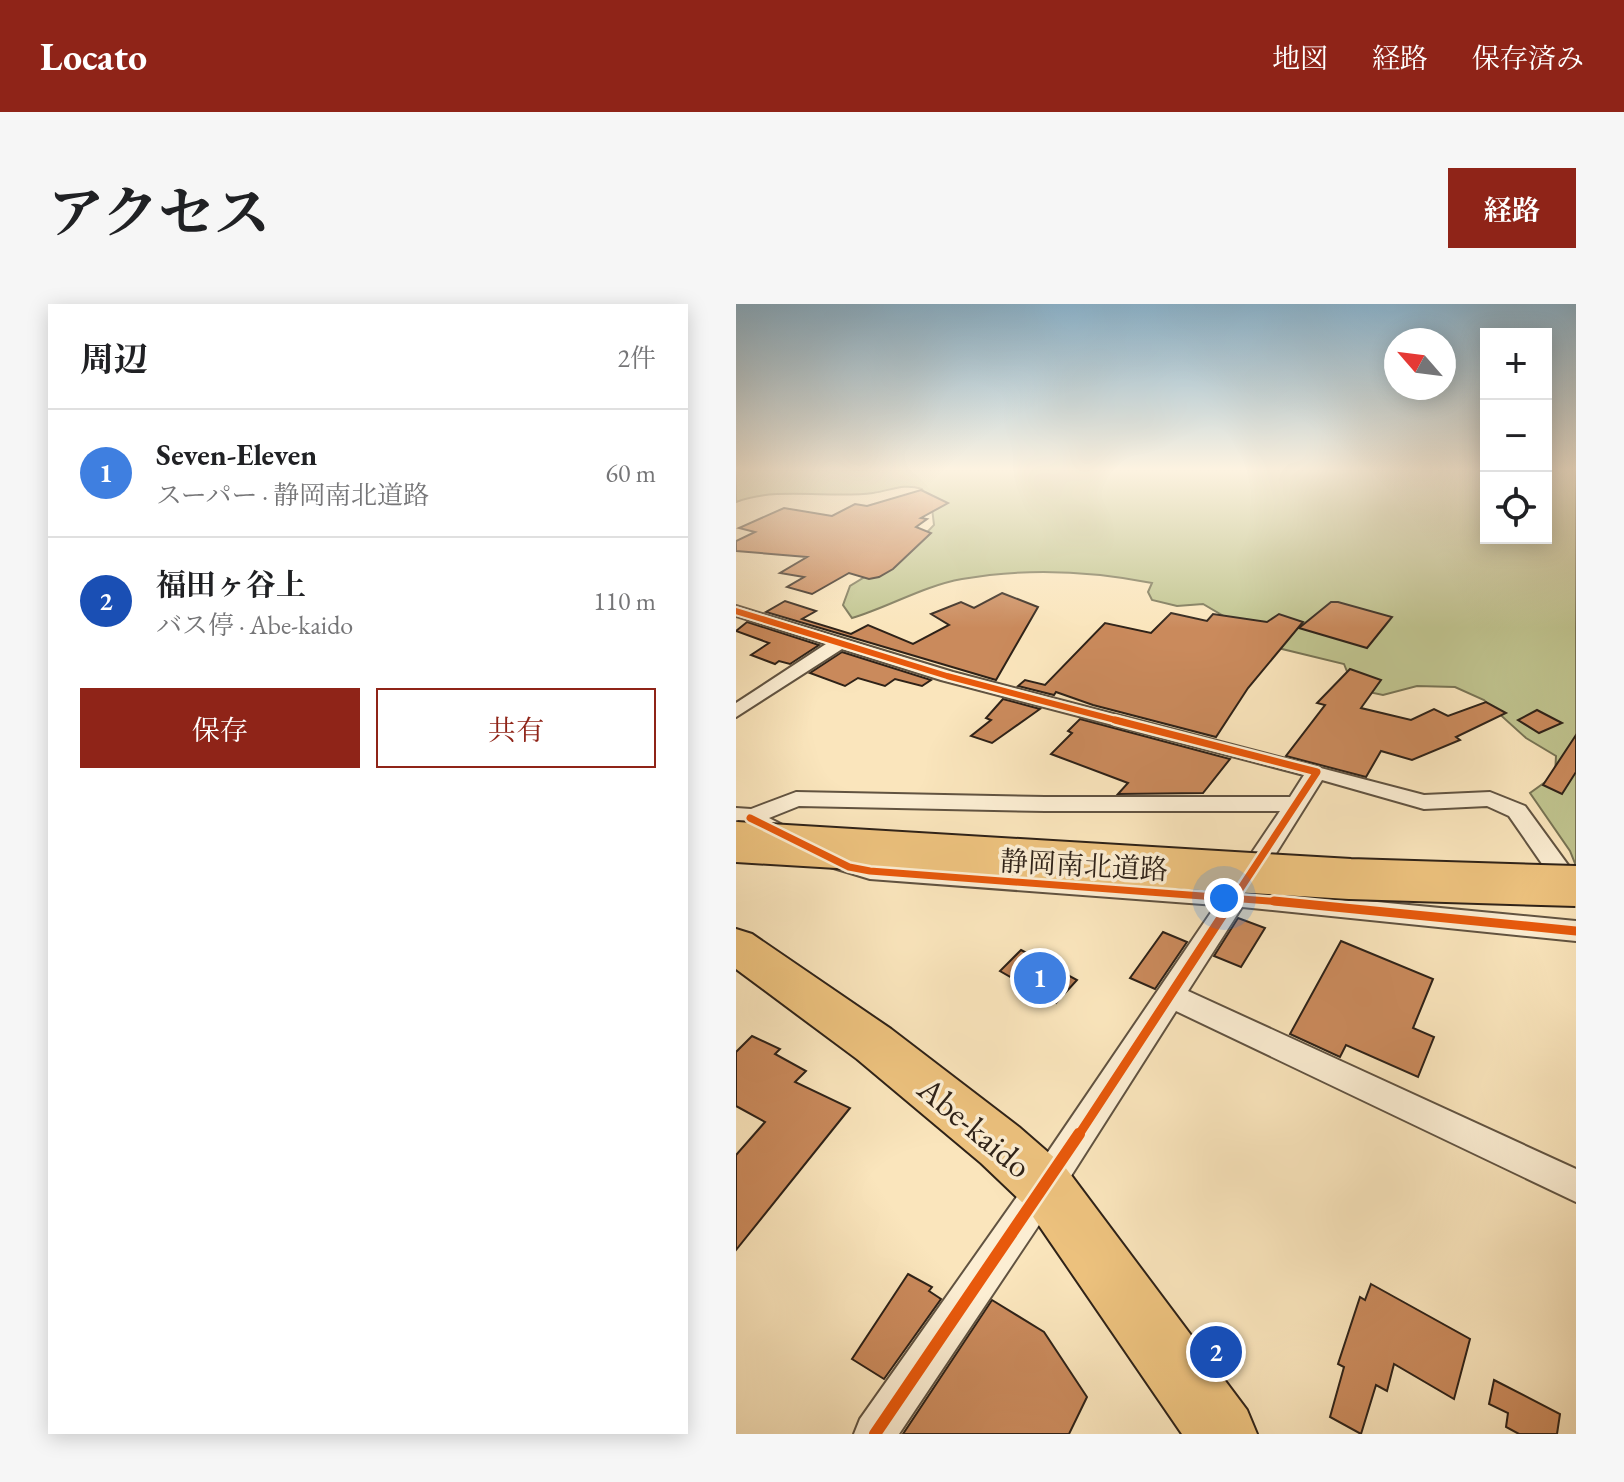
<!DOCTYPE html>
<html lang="ja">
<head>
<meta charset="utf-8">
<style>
  body { margin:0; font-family:"EB Garamond","Noto Serif JP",serif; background:#f6f6f6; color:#202124 }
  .controls { position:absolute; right:24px; top:24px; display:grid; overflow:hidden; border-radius:0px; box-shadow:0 4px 20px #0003 }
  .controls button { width:72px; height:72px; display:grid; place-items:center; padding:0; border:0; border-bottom:2px solid #e0e0e0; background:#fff; color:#202124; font:40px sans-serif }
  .compass { position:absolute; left:648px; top:24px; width:72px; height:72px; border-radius:50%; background:#fff; box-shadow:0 4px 20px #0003; rotate:298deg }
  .you { position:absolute; left:488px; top:594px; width:28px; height:28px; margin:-20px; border:6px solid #fff; border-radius:50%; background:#1a73e8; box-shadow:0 0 0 12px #1a73e833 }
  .badge { display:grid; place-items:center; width:52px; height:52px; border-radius:50%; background:#8f2418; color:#fff; font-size:26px; font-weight:700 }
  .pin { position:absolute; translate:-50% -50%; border:4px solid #fff; box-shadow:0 2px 8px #0006 }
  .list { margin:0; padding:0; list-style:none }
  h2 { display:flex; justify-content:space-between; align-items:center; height:104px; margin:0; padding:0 32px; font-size:34px }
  h2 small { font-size:26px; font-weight:400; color:#757577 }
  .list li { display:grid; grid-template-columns:52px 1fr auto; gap:24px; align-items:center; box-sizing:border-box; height:128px; padding:0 32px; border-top:2px solid #e0e0e0 }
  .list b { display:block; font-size:30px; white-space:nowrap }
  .list p { margin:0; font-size:26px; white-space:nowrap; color:#757577 }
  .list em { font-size:26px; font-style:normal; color:#757577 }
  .actions { display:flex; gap:16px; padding:24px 32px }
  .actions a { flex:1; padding:18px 0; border:2px solid #8f2418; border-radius:0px; text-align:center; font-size:28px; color:#8f2418 }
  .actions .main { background:#8f2418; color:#fff }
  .icon { flex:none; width:44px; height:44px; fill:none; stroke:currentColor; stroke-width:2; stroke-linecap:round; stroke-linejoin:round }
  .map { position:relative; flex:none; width:840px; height:1130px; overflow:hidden; border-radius:0px }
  header { display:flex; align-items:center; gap:48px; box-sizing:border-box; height:112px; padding:0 40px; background:#8f2418; color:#fff }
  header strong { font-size:38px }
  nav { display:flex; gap:44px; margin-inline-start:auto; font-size:28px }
  .intro { display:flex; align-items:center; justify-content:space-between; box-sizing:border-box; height:192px; padding:0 48px }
  h1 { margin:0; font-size:56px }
  .button { padding:20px 36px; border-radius:0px; background:#8f2418; color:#fff; font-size:28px; font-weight:700 }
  main { display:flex; gap:48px; padding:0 48px }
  aside { flex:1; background:#fff; border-radius:0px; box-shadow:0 4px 20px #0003 }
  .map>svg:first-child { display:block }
</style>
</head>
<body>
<header>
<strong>Locato</strong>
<nav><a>地図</a><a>経路</a><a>保存済み</a></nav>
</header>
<div class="intro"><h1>アクセス</h1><a class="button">経路</a></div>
<main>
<aside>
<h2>周辺<small>2件</small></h2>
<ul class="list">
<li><span class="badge" style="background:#3f7fe0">1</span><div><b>Seven-Eleven</b><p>スーパー · 静岡南北道路</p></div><em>60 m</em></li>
<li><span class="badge" style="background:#1a4fb4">2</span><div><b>福田ヶ谷上</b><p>バス停 · Abe-kaido</p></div><em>110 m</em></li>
</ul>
<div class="actions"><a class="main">保存</a><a>共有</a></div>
</aside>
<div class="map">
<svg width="840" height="1130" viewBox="0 0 840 1130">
  <rect width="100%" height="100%" fill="#fae5bc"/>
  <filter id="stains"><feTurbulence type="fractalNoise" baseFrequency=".0025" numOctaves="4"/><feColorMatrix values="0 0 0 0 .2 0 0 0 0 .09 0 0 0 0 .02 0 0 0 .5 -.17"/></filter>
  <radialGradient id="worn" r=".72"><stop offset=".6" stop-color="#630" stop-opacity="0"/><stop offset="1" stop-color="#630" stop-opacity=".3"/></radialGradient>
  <!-- green -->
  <path fill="#c0c48f" stroke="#777354" stroke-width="2" d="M0,166H750V234H810V166H840V562L834,547L794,489L819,471L820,452L790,434L748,396L719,383L681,382L647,391L618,385L608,360L542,344L467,300L441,302L416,296L412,288L416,279C355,267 288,264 226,275C187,282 153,303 116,314L107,301L114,282L176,244L198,221L196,204L186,185C168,179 156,186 137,189C94,195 42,182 0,198Z"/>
  <!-- building -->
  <g fill="#ca8a5c" stroke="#2e2218" stroke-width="2">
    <path d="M185,186L212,199L185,214L191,215L180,223L195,229L157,265L143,273L133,275L113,269L76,290L51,283L68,273L44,269L71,253L0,247V237L19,228L3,224L48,204L96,212L119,200L131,202Z"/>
    <path d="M266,289L302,303L260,376L30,308L49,297L80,307L66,315L115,330L132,321L177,340L213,321L195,310L225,298L238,304Z"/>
    <path d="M595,298H602L656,313L631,344L563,324Z"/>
    <path d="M435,309L471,317L477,310L531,318L543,310L567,318L512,384L480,433L357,401L320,388L318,391L282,382L289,376L309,381L369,319L415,329Z"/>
    <path d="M11,318L83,341L54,360L43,357L39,360L15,351L33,339L0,327Z"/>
    <path d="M106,348L195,376L186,382L159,375L149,382L122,374L109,382L74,369Z"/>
    <path d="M614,365L645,376L625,404L675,416L698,405L712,412L750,398L770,409L720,433L724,436L676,456L645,447L630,473L550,452L589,401L581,399Z"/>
    <path d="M267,395L304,405L256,439L235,432L255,416L250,414Z"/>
    <path d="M801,406L826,419L803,429L782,416Z"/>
    <path d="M344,415L494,455L467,489L382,490L392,479L315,450L336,429L332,427Z"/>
    <path d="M840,431V468L826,490L807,481Z"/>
    <path d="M502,614L529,624L505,663L478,652Z"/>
    <path d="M427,628L451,638L419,685L394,674Z"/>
    <path d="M605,637L697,675L677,724L698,733L682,773L610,741L604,753L554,730Z"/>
    <path d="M285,646L341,676L320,699L264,667Z"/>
    <path d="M16,732L44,745L39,750L70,767L59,778L114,804L0,946V851L29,818L0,802V748Z"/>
    <path d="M172,970L196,983L193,987L205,995L148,1075L116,1055Z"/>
    <path d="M635,980L734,1035L718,1095L658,1060L651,1087L640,1081L625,1130L594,1113L608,1063L602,1060L624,993L629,996Z"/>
    <path d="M256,996L308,1028L351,1093L333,1130H167Z"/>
    <path d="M758,1076L824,1110L821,1130H783L770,1123L772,1109L753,1100Z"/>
  </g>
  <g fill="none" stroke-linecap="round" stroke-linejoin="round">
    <defs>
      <path id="street" d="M0,302L217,368L688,491L754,488L789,502L840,572V595L829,593L773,512L751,502L688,505L586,476L517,586L840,617V637L506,603L452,687L840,865V898L440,707L321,894L163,1130H118L124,1115L297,870L480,601L134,575L91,562L87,556L91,550L99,548L135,559L492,584L544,507H309L63,502L33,514L60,528L64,533L60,538L52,541L0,516V504L15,505L60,488L309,493H554L568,471L205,376L106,345L0,413V399L90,340L0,312Z"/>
      <path id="primary" d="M0,625L16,630L155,725L283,823L329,863L511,1106L521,1130H446L289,901L245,859L121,755L0,665Z"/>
    </defs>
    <!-- street casing -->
    <use href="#street" stroke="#615341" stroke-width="4"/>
    <!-- primary casing -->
    <use href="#primary" stroke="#2e2218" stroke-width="4"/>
    <!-- street -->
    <use href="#street" fill="#fceed3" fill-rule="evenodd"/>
    <!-- primary -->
    <use href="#primary" fill="#edc27e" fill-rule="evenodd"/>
    <defs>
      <path id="highway-bridge" d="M0,538L614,575L840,582"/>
    </defs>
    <!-- highway-bridge casing -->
    <use href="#highway-bridge" stroke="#2e2218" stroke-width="44" stroke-linecap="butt"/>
    <!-- highway-bridge -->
    <use href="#highway-bridge" stroke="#edc27e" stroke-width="40"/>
    <defs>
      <path id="cycleway-far3" d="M0,307L211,372L387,418"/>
      <g id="cycleway-far2">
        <path d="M379,416L581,468L495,599"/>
        <path d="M14,514L113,563L134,567L558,599"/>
      </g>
      <g id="cycleway-far1">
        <path d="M538,597L840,627"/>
        <path d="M342,832L496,597"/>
      </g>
      <path id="cycleway" d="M139,1130L343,830"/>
    </defs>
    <!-- cycleway-far3 casing -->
    <use href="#cycleway-far3" stroke="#fceed3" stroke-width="10"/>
    <!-- cycleway-far2 casing -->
    <use href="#cycleway-far2" stroke="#fceed3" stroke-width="12"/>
    <!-- cycleway-far1 casing -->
    <use href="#cycleway-far1" stroke="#fceed3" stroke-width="14"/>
    <!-- cycleway casing -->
    <use href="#cycleway" stroke="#fceed3" stroke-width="17"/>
    <!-- cycleway-far3 -->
    <use href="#cycleway-far3" stroke="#e8590c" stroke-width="6"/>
    <!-- cycleway-far2 -->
    <use href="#cycleway-far2" stroke="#e8590c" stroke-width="7"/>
    <!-- cycleway-far1 -->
    <use href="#cycleway-far1" stroke="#e8590c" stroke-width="9"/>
    <!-- cycleway -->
    <use href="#cycleway" stroke="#e8590c" stroke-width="12"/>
  </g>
  <!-- sky -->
  <linearGradient id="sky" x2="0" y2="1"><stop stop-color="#8bb8d5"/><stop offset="0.51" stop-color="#fdf3e1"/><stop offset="1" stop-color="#fdf3e1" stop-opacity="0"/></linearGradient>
  <rect width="840" height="324" fill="url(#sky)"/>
  <g text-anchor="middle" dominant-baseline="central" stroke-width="7" stroke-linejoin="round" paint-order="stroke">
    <!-- street labels -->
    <g font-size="28" fill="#2e2218" stroke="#fceed3">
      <text transform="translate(348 561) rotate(3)">静岡南北道路</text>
    </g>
    <!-- near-street labels -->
    <g font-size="34" fill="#2e2218" stroke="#fceed3">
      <text transform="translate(239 823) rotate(40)">Abe-kaido</text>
    </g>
  </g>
  <rect width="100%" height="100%" filter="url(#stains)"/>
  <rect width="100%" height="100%" fill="url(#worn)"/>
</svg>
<div class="controls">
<button>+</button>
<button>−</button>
<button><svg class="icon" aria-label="locate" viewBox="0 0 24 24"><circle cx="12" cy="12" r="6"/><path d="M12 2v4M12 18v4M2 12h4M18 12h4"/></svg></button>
</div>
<svg class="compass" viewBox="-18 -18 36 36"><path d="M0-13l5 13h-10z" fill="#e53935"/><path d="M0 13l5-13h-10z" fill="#757577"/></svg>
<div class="you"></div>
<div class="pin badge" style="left:304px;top:674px;background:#3f7fe0">1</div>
<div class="pin badge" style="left:480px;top:1048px;background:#1a4fb4">2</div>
</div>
</main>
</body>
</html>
